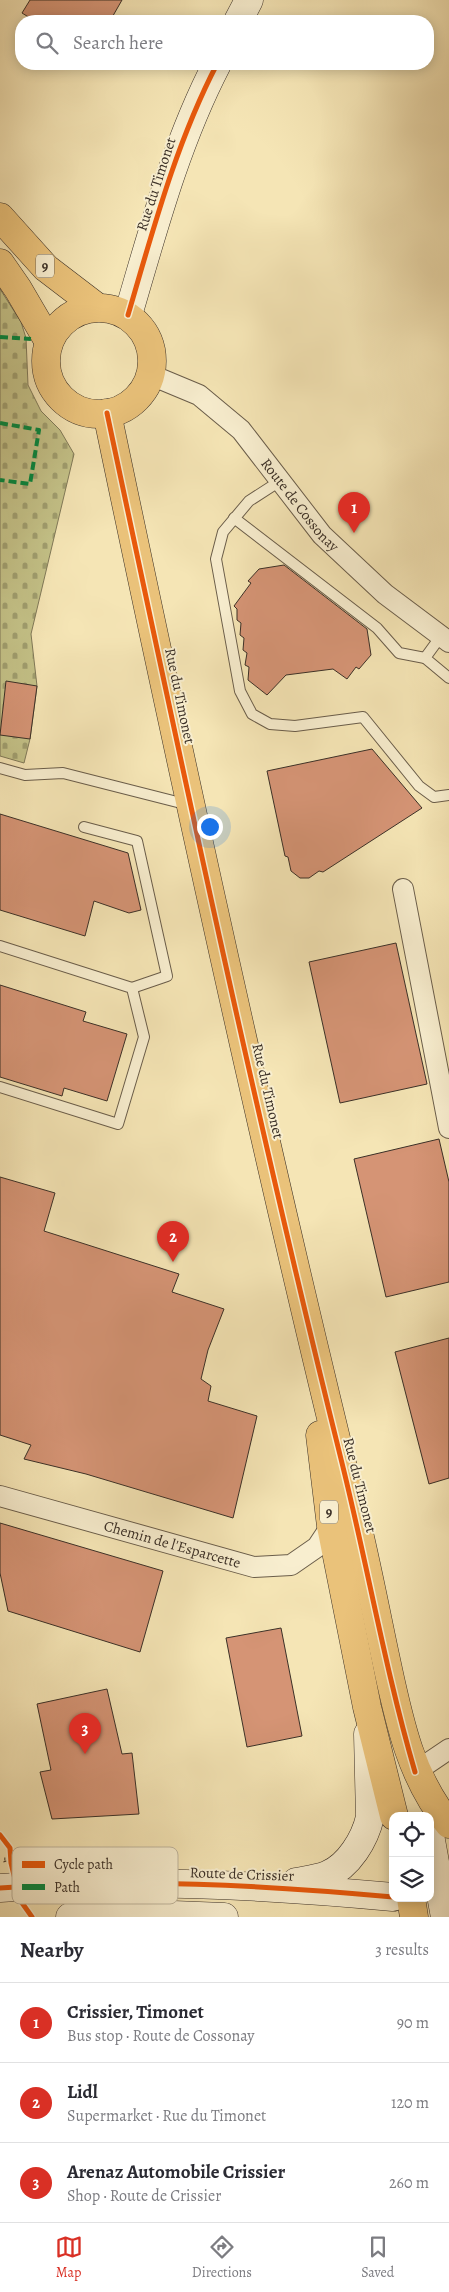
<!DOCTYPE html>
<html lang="en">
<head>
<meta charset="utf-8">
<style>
  body { margin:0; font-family:Alegreya,serif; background:#f2f2f3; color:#2b2b33 }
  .controls { position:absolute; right:15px; bottom:15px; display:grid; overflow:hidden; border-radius:10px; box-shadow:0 2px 12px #0003 }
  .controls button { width:45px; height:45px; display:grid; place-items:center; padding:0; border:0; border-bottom:1px solid #e1e1e2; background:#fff; color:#2b2b33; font:25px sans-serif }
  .you { position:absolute; left:209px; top:826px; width:18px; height:18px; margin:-12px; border:4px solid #fff; border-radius:50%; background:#1a73e8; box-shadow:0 0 0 8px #1a73e833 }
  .badge { display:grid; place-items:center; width:32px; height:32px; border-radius:50%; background:#d93025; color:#fff; font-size:16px; font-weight:700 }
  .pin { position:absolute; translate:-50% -41px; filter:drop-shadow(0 1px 2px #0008) }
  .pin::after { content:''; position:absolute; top:26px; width:18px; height:15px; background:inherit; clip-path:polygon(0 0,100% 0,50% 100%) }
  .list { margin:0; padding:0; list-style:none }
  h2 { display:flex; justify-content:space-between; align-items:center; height:65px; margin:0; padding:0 20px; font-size:21px }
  h2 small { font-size:16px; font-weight:400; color:#7c7c81 }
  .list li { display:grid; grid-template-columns:32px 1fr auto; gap:15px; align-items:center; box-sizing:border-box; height:80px; padding:0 20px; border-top:1px solid #e1e1e2 }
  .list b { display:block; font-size:19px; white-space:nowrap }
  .list p { margin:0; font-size:16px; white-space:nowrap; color:#7c7c81 }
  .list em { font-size:16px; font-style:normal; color:#7c7c81 }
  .icon { flex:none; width:28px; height:28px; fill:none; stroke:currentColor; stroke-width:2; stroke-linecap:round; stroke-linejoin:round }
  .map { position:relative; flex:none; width:449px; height:1917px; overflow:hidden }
  .search { position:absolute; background:#fff; box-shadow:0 2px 12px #0003; left:15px; right:15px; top:15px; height:55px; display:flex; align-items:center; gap:12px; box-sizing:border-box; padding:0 18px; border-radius:20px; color:#7c7c81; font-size:19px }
  .sheet { height:305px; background:#fff }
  nav { display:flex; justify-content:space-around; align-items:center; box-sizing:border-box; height:70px; border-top:1px solid #e1e1e2; background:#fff; font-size:14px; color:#7c7c81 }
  nav a { display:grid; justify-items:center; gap:2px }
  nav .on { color:#d93025 }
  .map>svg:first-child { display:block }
</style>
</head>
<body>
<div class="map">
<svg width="449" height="1917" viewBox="0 0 449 1917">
  <defs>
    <pattern id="cemetery-stones" width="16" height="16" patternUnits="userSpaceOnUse" patternTransform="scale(1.25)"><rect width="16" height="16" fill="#c4c288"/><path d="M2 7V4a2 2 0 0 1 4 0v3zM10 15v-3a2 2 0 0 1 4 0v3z" fill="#a09e6f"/></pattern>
  </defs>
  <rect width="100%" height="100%" fill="#f5e5b5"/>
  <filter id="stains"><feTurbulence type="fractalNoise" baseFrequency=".004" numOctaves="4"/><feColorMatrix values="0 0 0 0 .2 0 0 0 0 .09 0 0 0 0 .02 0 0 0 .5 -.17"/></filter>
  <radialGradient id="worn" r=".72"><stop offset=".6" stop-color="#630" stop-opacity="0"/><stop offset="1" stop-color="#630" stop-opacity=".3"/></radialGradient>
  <!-- cemetery -->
  <path fill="url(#cemetery-stones)" stroke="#807958" d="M0,289L21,322L26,338L28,385L41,411L60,430L74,454L31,634L37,686L30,739L24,763L0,756Z"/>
  <!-- building -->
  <g fill="#d59475" stroke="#3b3027">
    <path d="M30,0H122L110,21H35L22,13Z"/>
    <path d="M284,565L367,629L371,655L359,669L356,667L347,679L333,669L286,675L267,695L248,680L249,667L245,665L247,653L243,650L244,638L240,635L241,623L237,620V609L234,606L251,583L248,581L259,569Z"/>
    <path d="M6,681L37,686L30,739L0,735Z"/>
    <path d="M372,749L422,808L323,872L319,871L309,878H300L291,871L288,857L285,856L267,771Z"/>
    <path d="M0,814L128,853L141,910L129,913L94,901L85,936L0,910Z"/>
    <path d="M396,943L427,1084L340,1103L309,962Z"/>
    <path d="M0,985L86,1012L83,1021L127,1034L107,1101L64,1088L62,1096L0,1077Z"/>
    <path d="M439,1139L449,1182V1282L386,1297L354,1159Z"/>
    <path d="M0,1177L55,1193L44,1231L179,1274L172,1292L224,1309L208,1350L201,1379L211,1386L208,1401L257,1416L233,1518L86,1474L24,1459L31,1445L0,1435Z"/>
    <path d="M449,1338V1478L429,1484L395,1352Z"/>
    <path d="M0,1523L163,1571L140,1652L8,1611L0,1573Z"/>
    <path d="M281,1628L302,1736L247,1747L226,1638Z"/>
    <path d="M107,1689L122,1754L132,1753L139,1814L52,1819L40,1772L51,1770L37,1704Z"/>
  </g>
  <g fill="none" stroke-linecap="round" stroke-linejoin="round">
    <defs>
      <g id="service">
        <path d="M280,481L249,501L223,532L216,559L240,691L252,714L270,724L295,726L363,717L419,786L434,797L449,795"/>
        <path d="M234,518L377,628L399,653L425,658"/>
        <path d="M441,636L425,658L449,678"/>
        <path d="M0,768L25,775L63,773L189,805"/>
        <path d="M84,827L137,841L167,976L132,988"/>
        <path d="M0,946L132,988L144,1037L118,1124L0,1087"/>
      </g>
      <g id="minor">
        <path id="s1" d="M151,375L199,395L241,430L322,535L385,594L449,642"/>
        <path d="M403,889L449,1128"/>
        <path id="s2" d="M0,1496L254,1567L291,1565L317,1547L331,1526"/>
        <path d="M415,1772L449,1749"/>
      </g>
      <g id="secondary">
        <path d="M238,21L249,0"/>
        <path d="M128,315C153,230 176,143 217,64"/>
        <path d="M430,1835L445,1917"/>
        <path d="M296,1882C306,1880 317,1879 327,1875C349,1866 365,1839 370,1817L368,1734"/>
        <path d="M0,1888C131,1878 262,1885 393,1897"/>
        <path d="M70,1917L148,1914L224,1917"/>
      </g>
      <g id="primary">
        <path d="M0,217L46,268L97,307"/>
        <path d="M0,263L18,289L49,342"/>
        <circle cx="99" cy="361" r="53"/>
        <path d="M107,413C184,781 264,1148 354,1512C366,1560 375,1608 385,1655C398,1715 409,1776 449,1824"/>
        <path d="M320,1435L331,1526L367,1707L394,1816"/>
        <path d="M411,1898L414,1917"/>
      </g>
    </defs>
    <!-- service casing -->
    <use href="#service" stroke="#6a5d4a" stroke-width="12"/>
    <!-- minor casing -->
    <use href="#minor" stroke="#6a5d4a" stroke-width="22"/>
    <!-- secondary casing -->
    <use href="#secondary" stroke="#3b3027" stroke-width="29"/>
    <!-- primary casing -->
    <use href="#primary" stroke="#3b3027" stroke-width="29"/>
    <!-- path -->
    <path stroke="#3b3027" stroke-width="3" stroke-dasharray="1 2.5" stroke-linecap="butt" d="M5,1862L4,1859H10"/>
    <!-- service -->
    <use href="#service" stroke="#f8eecf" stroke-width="10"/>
    <!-- minor -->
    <use href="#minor" stroke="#f8eecf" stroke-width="20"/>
    <!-- secondary -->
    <use href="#secondary" stroke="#f8eecf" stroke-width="28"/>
    <!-- primary -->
    <use href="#primary" stroke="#eac27a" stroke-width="28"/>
    <!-- quiet -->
    <g stroke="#00873e" stroke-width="4" stroke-dasharray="8 4" stroke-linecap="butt">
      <path d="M0,337L31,339"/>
      <path d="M0,423L39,430L30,484L0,480"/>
    </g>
    <defs>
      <g id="cycleway">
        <path d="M128,315C153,230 176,143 217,64"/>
        <path d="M107,413C181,763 255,1112 341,1459C367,1563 385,1669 415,1772"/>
        <path d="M0,1835L10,1848L11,1863L20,1900L32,1917"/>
        <path d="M0,1888C131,1878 262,1885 393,1897"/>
      </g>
    </defs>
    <!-- cycleway casing -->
    <use href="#cycleway" stroke="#f8eecf" stroke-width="8"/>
    <!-- cycleway -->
    <use href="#cycleway" stroke="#e8590c" stroke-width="5"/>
  </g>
  <g text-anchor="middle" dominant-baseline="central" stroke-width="4" stroke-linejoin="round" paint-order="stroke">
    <!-- shield labels -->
    <g fill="#f8eecf" stroke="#746959" stroke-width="1">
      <rect x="36" y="254.5" width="18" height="23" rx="4"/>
      <rect x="320" y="1500.5" width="18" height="23" rx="4"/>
    </g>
    <g font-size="14" font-weight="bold" fill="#3b3027">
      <text x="45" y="266">9</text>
      <text x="329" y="1512">9</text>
    </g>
    <!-- street labels -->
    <g font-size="15" fill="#3b3027" stroke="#f8eecf">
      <text transform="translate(156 184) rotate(-72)">Rue du Timonet</text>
      <text stroke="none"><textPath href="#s1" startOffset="202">Route de Cossonay</textPath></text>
      <text transform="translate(180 696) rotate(78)">Rue du Timonet</text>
      <text transform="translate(268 1091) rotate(77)">Rue du Timonet</text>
      <text transform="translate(360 1485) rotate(76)">Rue du Timonet</text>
      <text stroke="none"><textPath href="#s2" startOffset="179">Chemin de l'Esparcette</textPath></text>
      <text transform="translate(242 1874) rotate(2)">Route de Crissier</text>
    </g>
  </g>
  <!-- legend -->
  <rect x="12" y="1847" width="166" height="57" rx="8" fill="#f8eecf" stroke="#bfb59d" stroke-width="1"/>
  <rect x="22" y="1861" width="23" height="7" fill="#e8590c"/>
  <rect x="22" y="1884" width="23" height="6" fill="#00873e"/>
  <g font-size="14" fill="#3b3027">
    <text x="54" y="1869">Cycle path</text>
    <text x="54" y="1892">Path</text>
  </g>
  <rect width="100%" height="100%" filter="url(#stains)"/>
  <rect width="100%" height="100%" fill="url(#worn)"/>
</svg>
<div class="controls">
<button><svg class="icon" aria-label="locate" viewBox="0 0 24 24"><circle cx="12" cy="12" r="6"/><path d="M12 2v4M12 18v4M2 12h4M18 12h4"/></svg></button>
<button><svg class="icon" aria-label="layers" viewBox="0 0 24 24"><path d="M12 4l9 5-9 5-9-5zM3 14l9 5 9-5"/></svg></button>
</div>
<div class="you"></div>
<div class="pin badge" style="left:354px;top:533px">1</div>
<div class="pin badge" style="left:173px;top:1262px">2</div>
<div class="pin badge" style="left:85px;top:1754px">3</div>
<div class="search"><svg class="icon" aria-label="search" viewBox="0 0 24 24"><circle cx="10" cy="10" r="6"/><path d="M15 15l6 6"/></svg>Search here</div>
</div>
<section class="sheet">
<h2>Nearby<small>3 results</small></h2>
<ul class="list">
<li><span class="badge">1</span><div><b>Crissier, Timonet</b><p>Bus stop · Route de Cossonay</p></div><em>90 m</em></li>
<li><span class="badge">2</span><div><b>Lidl</b><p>Supermarket · Rue du Timonet</p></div><em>120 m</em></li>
<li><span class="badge">3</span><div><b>Arenaz Automobile Crissier</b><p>Shop · Route de Crissier</p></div><em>260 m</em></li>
</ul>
</section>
<nav>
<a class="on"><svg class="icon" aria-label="map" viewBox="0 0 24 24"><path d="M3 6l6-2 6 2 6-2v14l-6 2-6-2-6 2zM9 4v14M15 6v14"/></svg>Map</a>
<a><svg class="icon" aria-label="directions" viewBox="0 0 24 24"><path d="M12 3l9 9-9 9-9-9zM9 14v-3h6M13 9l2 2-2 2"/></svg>Directions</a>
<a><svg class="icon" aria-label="saved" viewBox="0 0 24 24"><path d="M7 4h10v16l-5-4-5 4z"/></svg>Saved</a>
</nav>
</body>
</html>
